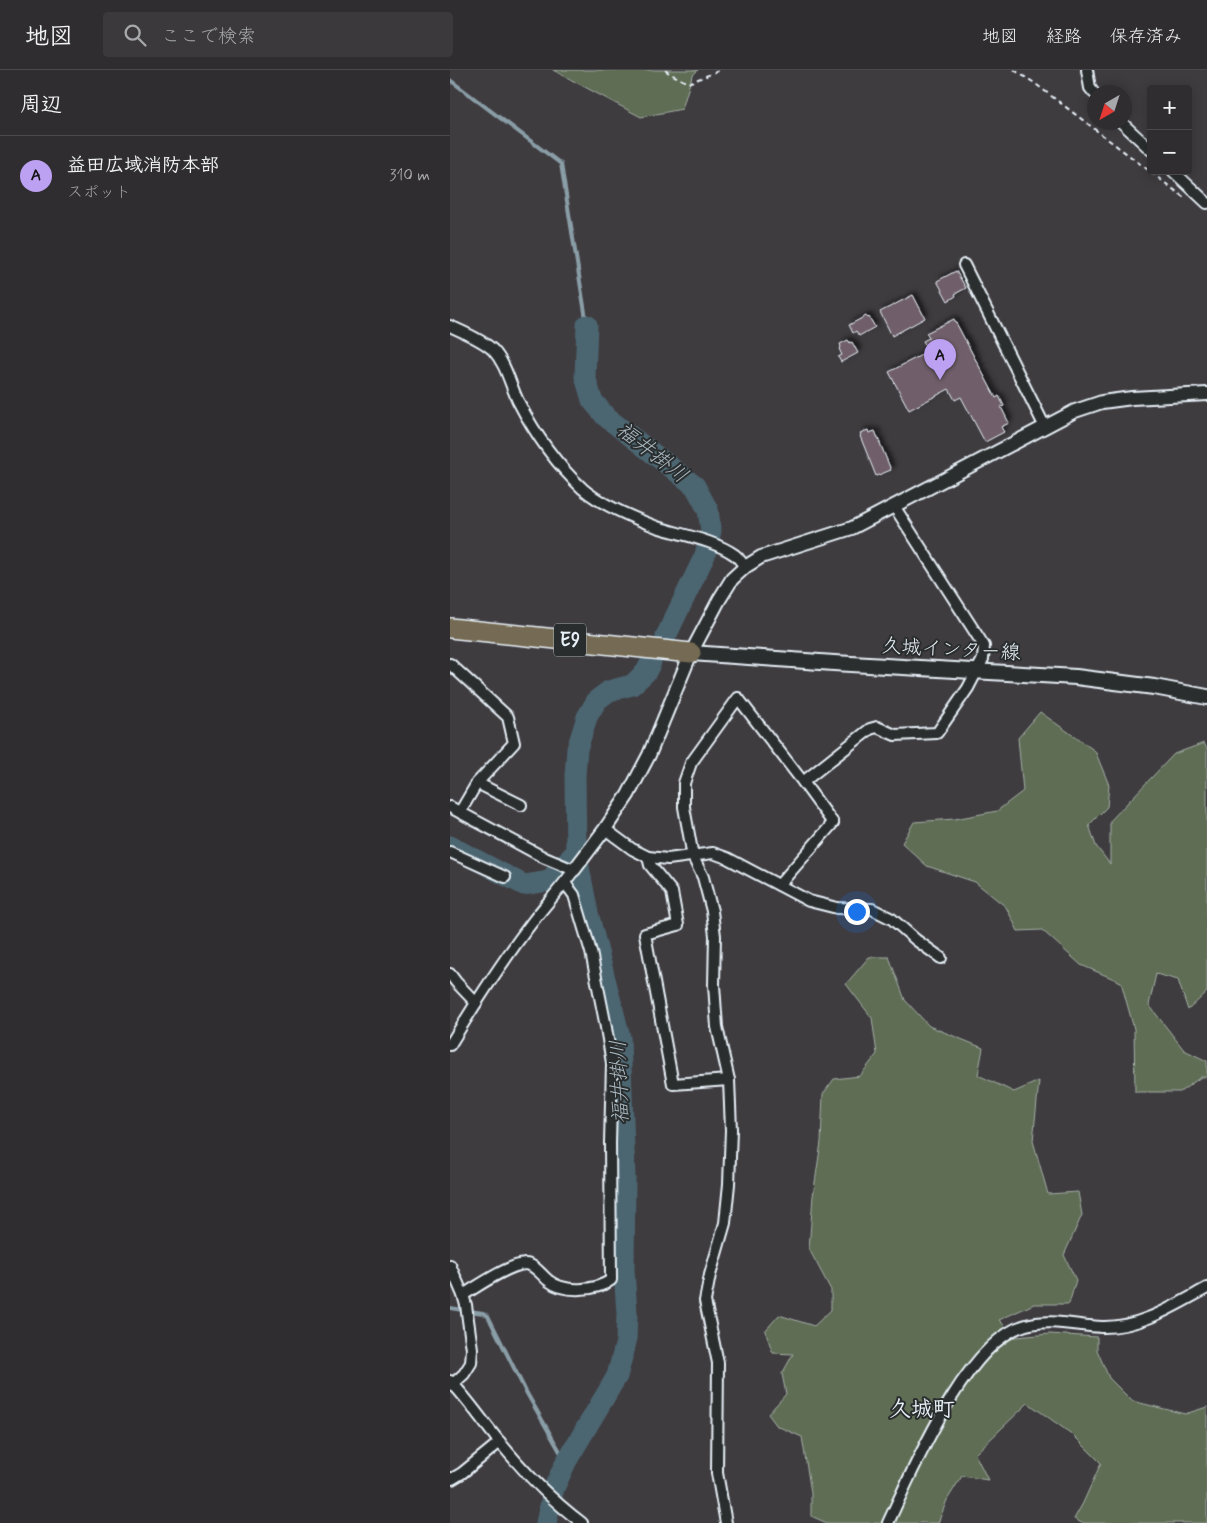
<!DOCTYPE html>
<html lang="ja">
<head>
<meta charset="utf-8">
<style>
  body { margin:0; font-family:Mynerve,"Klee One",sans-serif; background:#3b393c; color:#f1f3f6 }
  .controls { position:absolute; right:15px; top:15px; display:grid; overflow:hidden; border-radius:5px; box-shadow:0 2px 12px #0003 }
  .controls button { width:45px; height:45px; display:grid; place-items:center; padding:0; border:0; border-bottom:1px solid #4a494c; background:#2f2d30; color:#f1f3f6; font:25px sans-serif }
  .compass { position:absolute; left:637px; top:15px; width:45px; height:45px; border-radius:50%; background:#2f2d30; box-shadow:0 2px 12px #0003; rotate:219deg }
  .you { position:absolute; left:406px; top:841px; width:18px; height:18px; margin:-12px; border:4px solid #fff; border-radius:50%; background:#1a73e8; box-shadow:0 0 0 8px #1a73e833 }
  .badge { display:grid; place-items:center; width:32px; height:32px; border-radius:50%; background:#bca0f2; color:#111; font-size:16px; font-weight:700 }
  .pin { position:absolute; translate:-50% -41px; filter:drop-shadow(0 1px 2px #0008) }
  .pin::after { content:''; position:absolute; top:26px; width:18px; height:15px; background:inherit; clip-path:polygon(0 0,100% 0,50% 100%) }
  .list { margin:0; padding:0; list-style:none }
  h2 { display:flex; justify-content:space-between; align-items:center; height:65px; margin:0; padding:0 20px; font-size:21px }
  h2 small { font-size:16px; font-weight:400; color:#a7a8ab }
  .list li { display:grid; grid-template-columns:32px 1fr auto; gap:15px; align-items:center; box-sizing:border-box; height:80px; padding:0 20px; border-top:1px solid #4a494c }
  .list b { display:block; font-size:19px; white-space:nowrap }
  .list p { margin:0; font-size:16px; white-space:nowrap; color:#a7a8ab }
  .list em { font-size:16px; font-style:normal; color:#a7a8ab }
  .icon { flex:none; width:28px; height:28px; fill:none; stroke:currentColor; stroke-width:2; stroke-linecap:round; stroke-linejoin:round }
  .map { position:relative; flex:none; width:757px; height:1453px; overflow:hidden }
  header { display:flex; align-items:center; gap:30px; box-sizing:border-box; height:70px; padding:0 25px; background:#2f2d30; border-bottom:1px solid #4a494c }
  header strong { font-size:24px }
  nav { display:flex; gap:28px; margin-inline-start:auto; font-size:18px }
  .search { width:350px; height:45px; background:#3b393c; display:flex; align-items:center; gap:12px; box-sizing:border-box; padding:0 18px; border-radius:5px; color:#a7a8ab; font-size:19px }
  main { display:flex }
  aside { flex:1; background:#2f2d30 }
  .map>svg:first-child { display:block }
</style>
</head>
<body>
<header>
<strong>地図</strong>
<div class="search"><svg class="icon" aria-label="search" viewBox="0 0 24 24"><circle cx="10" cy="10" r="6"/><path d="M15 15l6 6"/></svg>ここで検索</div>
<nav><a>地図</a><a>経路</a><a>保存済み</a></nav>
</header>
<main>
<aside>
<h2>周辺<small></small></h2>
<ul class="list">
<li><span class="badge">A</span><div><b>益田広域消防本部</b><p>スポット</p></div><em>310 m</em></li>
</ul>
</aside>
<div class="map">
<svg width="757" height="1453" viewBox="0 0 757 1453">
  <defs>
    <filter id="shadow"><feDropShadow dx="3.5" dy="-3.5" stdDeviation="2.5" flood-color="#0009"/></filter>
  </defs>
  <rect width="100%" height="100%" fill="#3f3c40"/>
  <filter id="ink" filterUnits="userSpaceOnUse"><feTurbulence type="fractalNoise" baseFrequency=".02" numOctaves="2"/><feDisplacementMap in="SourceGraphic" scale="10" xChannelSelector="R" yChannelSelector="G"/><feConvolveMatrix kernelMatrix="1 2 1 2 8 2 1 2 1" color-interpolation-filters="sRGB"/></filter>
  <g filter="url(#ink)">
    <!-- green -->
    <g fill="#606d55" stroke="#a4afa6">
      <path d="M103,0H248L242,6L232,39L191,47Z"/>
      <path d="M590,642L645,681L659,715L657,737L639,755L646,776L660,794V751L724,684L754,673L757,679V922L738,940L728,910L706,904L699,935L734,980L757,991V1007H751L730,1022H685L684,959L671,912L631,895L592,860L568,861L556,837L525,812L477,796L452,773L464,752L505,749L547,741L573,721L568,668Z"/>
      <path d="M419,887H439L455,930L479,956L533,978L528,1005L564,1022L589,1011L583,1071L598,1124L628,1122L632,1145L614,1185L626,1210L619,1234H584L549,1250L566,1267L600,1264L647,1267V1280L659,1308L682,1331L735,1344L757,1337V1453H632L624,1449L633,1433L651,1393L623,1365L578,1333L525,1384L538,1410L512,1406L497,1430L488,1453H377L361,1446V1423L352,1367L327,1356L318,1344L336,1324L332,1304L343,1284L323,1283L315,1261L329,1245L364,1256L381,1240V1220L359,1179L363,1126L371,1072L373,1024L384,1009L410,1006L427,984L422,948L396,914Z"/>
    </g>
    <g fill="none" stroke-linecap="round" stroke-linejoin="round">
      <!-- stream -->
      <g stroke="#8a9ea7" stroke-width="4">
        <path d="M0,10L111,94L137,255"/>
        <path d="M0,1238L33,1243L38,1246L75,1320L116,1392"/>
      </g>
      <!-- river -->
      <g stroke="#4c6671" stroke-width="21">
        <path d="M137,255L135,306L142,330L156,347L245,416L258,440L261,461L255,485L216,566"/>
        <path d="M0,776L74,815L99,811L126,782"/>
        <path d="M96,1453L104,1418L116,1392L167,1306L176,1272L177,1243L174,1200L175,1108L170,967L138,843L126,782L125,706L127,679L137,647L147,630L159,621L182,615L196,602L201,592"/>
      </g>
    </g>
    <!-- building -->
    <g fill="#6f5f6a" stroke="#e8f1f8" filter="url(#shadow)">
      <path d="M506,201L516,218L505,224L506,226L498,231L487,211Z"/>
      <path d="M463,225L475,248L442,266L430,242Z"/>
      <path d="M416,246L418,248L419,247L425,257L409,266L406,261L403,263L399,255Z"/>
      <path d="M504,249L546,328L549,326L554,336L551,337L559,353L551,357L554,362L535,372L511,327L505,330L499,319L459,340L439,302L479,281L473,271L479,268L476,263Z"/>
      <path d="M398,270L400,273L402,272L408,283L391,292L388,287L392,285L389,279L391,277L390,274Z"/>
      <path d="M418,360L419,363L425,361L441,400L426,406L410,366L411,365L410,363Z"/>
    </g>
    <g fill="none" stroke-linecap="round" stroke-linejoin="round">
      <defs>
        <g id="minor">
          <path d="M637,0L640,18L644,23"/>
          <path d="M671,52L701,80"/>
          <path d="M723,101L757,133"/>
          <path d="M514,195L595,357"/>
          <path d="M0,256C13,262 33,270 43,280C56,294 60,314 68,331C84,362 107,395 133,419C150,434 186,449 207,457C232,465 264,470 285,485C289,488 292,493 295,497"/>
          <path d="M0,594L58,647L64,673L27,713L10,742"/>
          <path d="M27,713L71,735"/>
          <path d="M0,737L95,788L124,800C111,818 96,834 83,851C53,890 26,932 0,975"/>
          <path d="M155,759L182,779L198,787L218,789L263,783L277,788L359,831L387,838L422,839L442,849L466,870L491,888"/>
          <path d="M0,782L55,807"/>
          <path d="M198,787L200,795L222,822L228,855L195,864L223,1014L279,1010"/>
          <path d="M329,815L383,753L353,712"/>
          <path d="M0,904L6,912L26,933"/>
          <path d="M0,1195L13,1225L16,1235L22,1279L21,1293L14,1304L3,1314"/>
          <path d="M13,1225C28,1216 58,1195 75,1194C85,1194 92,1206 99,1211C114,1223 146,1221 161,1210L160,1073L162,993L155,952L141,882L124,825L115,813"/>
          <path d="M0,1311C18,1329 32,1351 48,1370C73,1401 100,1429 132,1453"/>
          <path d="M0,1408L2,1409L12,1403L50,1372"/>
          <path d="M276,1453L267,1403L268,1293L255,1231L260,1205L275,1153L279,1114L281,1060L279,1010L267,957L264,915L265,866L262,841L253,807L243,787L234,737V713L241,693L288,628L353,712L420,659L427,657L445,665L487,663L518,618L533,589L534,576L444,436"/>
          <path d="M438,1453C463,1400 516,1271 576,1255C600,1248 627,1256 652,1257C690,1258 724,1236 757,1218"/>
        </g>
        <path id="tertiary" d="M124,800L155,759L178,725L199,685L241,583L269,530L282,509L295,497L311,487L402,458L625,341L652,332L682,328L757,324"/>
        <path id="secondary" d="M241,583L384,593L626,607L704,617L757,627"/>
        <path id="motorway" d="M0,558L241,583"/>
      </defs>
      <!-- minor casing -->
      <use href="#minor" stroke="#e8f1f8" stroke-width="14"/>
      <!-- tertiary casing -->
      <use href="#tertiary" stroke="#e8f1f8" stroke-width="16"/>
      <!-- secondary casing -->
      <use href="#secondary" stroke="#e8f1f8" stroke-width="18"/>
      <!-- motorway casing -->
      <use href="#motorway" stroke="#e8f1f8" stroke-width="22"/>
      <!-- path -->
      <g stroke="#e8f1f8" stroke-width="2" stroke-dasharray="5 4" stroke-linecap="butt">
        <path d="M215,0L219,3L238,13L271,0"/>
        <path d="M564,0L583,12L736,129"/>
      </g>
      <!-- minor -->
      <use href="#minor" stroke="#2a2d2e" stroke-width="10"/>
      <!-- tertiary -->
      <use href="#tertiary" stroke="#2a2d2e" stroke-width="12"/>
      <!-- secondary -->
      <use href="#secondary" stroke="#2a2d2e" stroke-width="14"/>
      <!-- motorway -->
      <use href="#motorway" stroke="#746b52" stroke-width="19"/>
    </g>
  </g>
  <g text-anchor="middle" dominant-baseline="central" stroke-width="4" stroke-linejoin="round" paint-order="stroke">
    <!-- shield labels -->
    <rect fill="#2a2d2e" stroke="#afb6bb" stroke-width="1" x="104" y="553.5" width="32" height="33" rx="4"/>
    <g font-size="19" font-weight="bold" fill="#e8f1f8">
      <text x="120" y="570">E9</text>
    </g>
    <!-- street labels -->
    <g font-size="20" fill="#e8f1f8" stroke="#2a2d2e">
      <text transform="translate(501 580) rotate(3)">久城インター線</text>
    </g>
    <!-- water labels -->
    <g font-size="21" font-style="italic" fill="#aab9c2" stroke="#2a2d2e">
      <text transform="translate(202 383) rotate(38)">福井掛川</text>
      <text transform="translate(170 1012) rotate(-92)">福井掛川</text>
    </g>
    <!-- quarter labels -->
    <g font-size="22" font-weight="bold" fill="#e8f1f8" stroke="#2a2d2e">
      <text x="472" y="1340">久城町</text>
    </g>
  </g>
</svg>
<div class="controls">
<button>+</button>
<button>−</button>
</div>
<svg class="compass" viewBox="-18 -18 36 36"><path d="M0-13l5 13h-10z" fill="#e53935"/><path d="M0 13l5-13h-10z" fill="#a7a8ab"/></svg>
<div class="you"></div>
<div class="pin badge" style="left:490px;top:310px">A</div>
</div>
</main>
</body>
</html>
